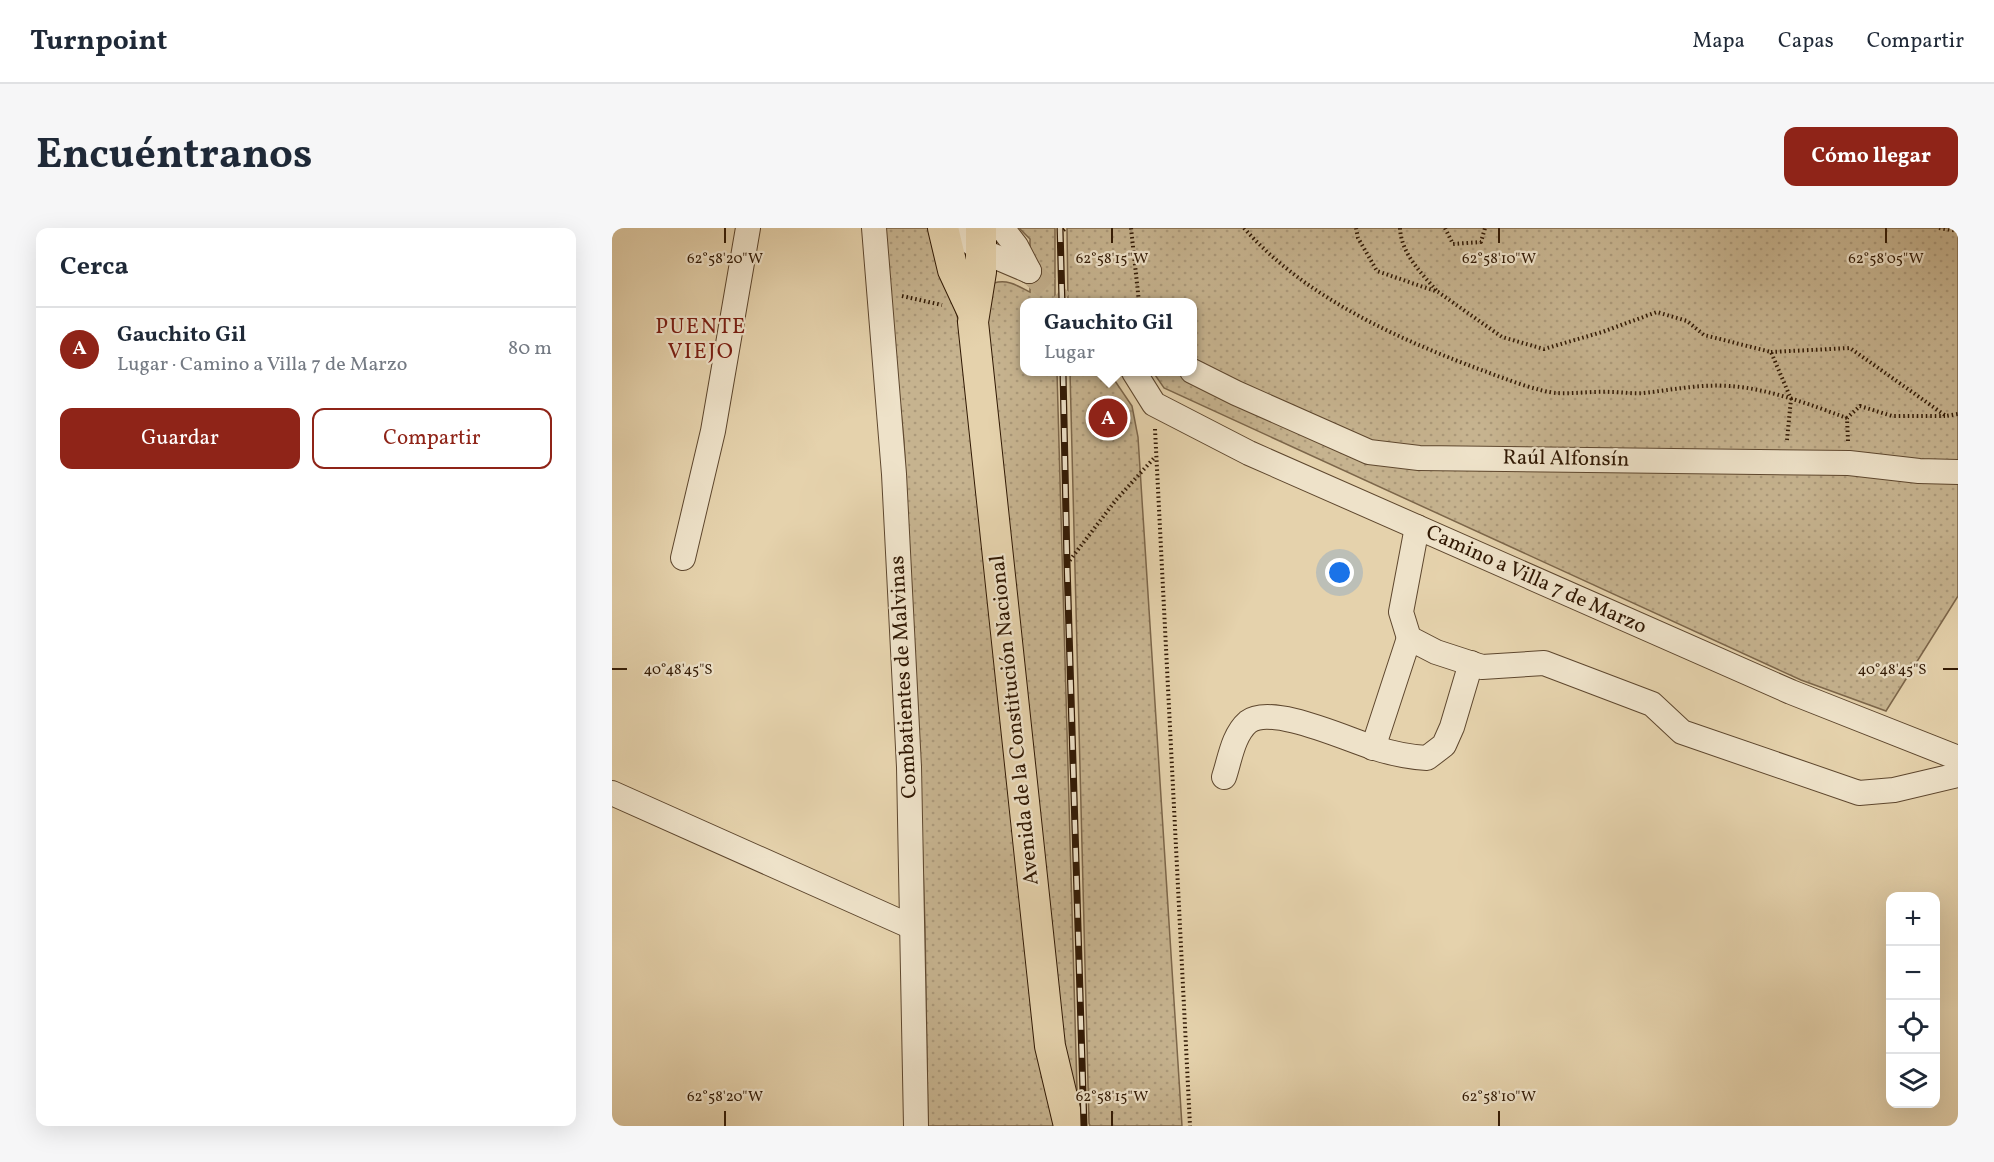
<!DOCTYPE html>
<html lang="es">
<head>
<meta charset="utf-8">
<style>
  body { margin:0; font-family:Vollkorn,serif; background:#f6f6f7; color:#1f2937 }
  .controls { position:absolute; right:18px; bottom:18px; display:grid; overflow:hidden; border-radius:12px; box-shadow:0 6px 24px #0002 }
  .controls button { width:54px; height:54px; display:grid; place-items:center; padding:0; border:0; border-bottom:2px solid #e0e1e3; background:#fff; color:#1f2937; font:30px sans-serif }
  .you { position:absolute; left:728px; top:345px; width:21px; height:21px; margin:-15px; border:4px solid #fff; border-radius:50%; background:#1a73e8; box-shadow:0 0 0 9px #1a73e833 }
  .badge { display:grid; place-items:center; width:39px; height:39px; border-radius:50%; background:#8f2418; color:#fff; font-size:20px; font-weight:700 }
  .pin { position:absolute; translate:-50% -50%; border:3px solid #fff; box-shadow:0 2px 6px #0006 }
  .popup { position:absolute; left:408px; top:70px; width:177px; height:78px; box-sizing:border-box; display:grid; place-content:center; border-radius:12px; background:#fff; filter:drop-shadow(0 2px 4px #0005); font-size:20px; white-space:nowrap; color:#747a83 }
  .popup b { font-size:22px; color:#1f2937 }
  .popup::after { content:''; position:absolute; left:50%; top:100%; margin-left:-12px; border:12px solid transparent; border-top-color:#fff }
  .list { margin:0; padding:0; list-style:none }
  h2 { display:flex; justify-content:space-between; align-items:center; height:78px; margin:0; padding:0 24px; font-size:26px }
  h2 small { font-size:20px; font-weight:400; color:#747a83 }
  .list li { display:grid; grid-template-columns:39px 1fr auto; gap:18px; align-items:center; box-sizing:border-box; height:84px; padding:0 24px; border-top:2px solid #e0e1e3 }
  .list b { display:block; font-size:22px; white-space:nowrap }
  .list p { margin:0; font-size:20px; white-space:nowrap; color:#747a83 }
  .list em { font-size:20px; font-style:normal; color:#747a83 }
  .actions { display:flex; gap:12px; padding:18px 24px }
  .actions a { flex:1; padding:14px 0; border:2px solid #8f2418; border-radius:12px; text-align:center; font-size:21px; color:#8f2418 }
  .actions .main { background:#8f2418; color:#fff }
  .icon { flex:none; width:33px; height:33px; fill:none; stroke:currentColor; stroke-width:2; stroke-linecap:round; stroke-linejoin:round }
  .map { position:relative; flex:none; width:1346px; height:898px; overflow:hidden; border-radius:12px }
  header { display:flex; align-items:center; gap:36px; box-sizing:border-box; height:84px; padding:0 30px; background:#fff; border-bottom:2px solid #e0e1e3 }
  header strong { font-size:28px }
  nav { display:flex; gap:33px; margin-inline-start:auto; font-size:21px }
  .intro { display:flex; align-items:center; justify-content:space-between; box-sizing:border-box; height:144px; padding:0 36px }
  h1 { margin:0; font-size:42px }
  .button { padding:15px 27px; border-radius:12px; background:#8f2418; color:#fff; font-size:21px; font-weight:700 }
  main { display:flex; gap:36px; padding:0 36px }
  aside { flex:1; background:#fff; border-radius:12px; box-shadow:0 6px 24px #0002 }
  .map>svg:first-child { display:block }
</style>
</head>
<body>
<header>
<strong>Turnpoint</strong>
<nav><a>Mapa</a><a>Capas</a><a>Compartir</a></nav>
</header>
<div class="intro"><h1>Encuéntranos</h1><a class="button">Cómo llegar</a></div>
<main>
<aside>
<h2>Cerca<small></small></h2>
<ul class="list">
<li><span class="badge">A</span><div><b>Gauchito Gil</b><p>Lugar · Camino a Villa 7 de Marzo</p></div><em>80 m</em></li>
</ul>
<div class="actions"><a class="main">Guardar</a><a>Compartir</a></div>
</aside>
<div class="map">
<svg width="1346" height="898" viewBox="0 0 1346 898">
  <defs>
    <pattern id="grass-dots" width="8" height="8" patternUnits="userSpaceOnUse" patternTransform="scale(1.5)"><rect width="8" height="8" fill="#c6b38f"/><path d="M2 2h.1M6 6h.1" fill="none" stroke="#ab997a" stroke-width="1.8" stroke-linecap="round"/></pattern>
  </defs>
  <rect width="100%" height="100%" fill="#e5d2ac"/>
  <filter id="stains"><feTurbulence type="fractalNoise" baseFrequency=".00333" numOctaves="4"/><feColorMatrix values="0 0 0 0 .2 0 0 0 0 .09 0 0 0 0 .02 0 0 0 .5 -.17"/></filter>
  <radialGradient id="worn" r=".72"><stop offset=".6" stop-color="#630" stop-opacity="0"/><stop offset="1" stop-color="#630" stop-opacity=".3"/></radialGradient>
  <!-- grass -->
  <g fill="url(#grass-dots)" stroke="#7c664a" stroke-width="1.5">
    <path d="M271,0H321L347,95L445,898H316L313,699L306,483L292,214Z"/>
    <path d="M407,0H443V74H412V144H445L466,898L447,814L373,76L382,55C396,51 406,58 418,64V11Z"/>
    <path d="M455,0H1346V368L1274,483L1189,452L552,160L541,144H580V74H456Z"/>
    <path d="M458,144H497L520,178L526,209L570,898H478L477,895Z"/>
  </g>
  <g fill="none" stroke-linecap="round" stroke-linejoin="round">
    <!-- minor-tunnel -->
    <path stroke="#c1ad8a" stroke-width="24" stroke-dasharray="24 12" stroke-linecap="butt" d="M417,43L450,74"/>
    <defs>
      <g id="minor">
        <path d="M262,0L282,246L297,539L304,898"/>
        <path d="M341,0L370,23L417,43"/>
        <path d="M390,0L404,18L417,43"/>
        <path d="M580,143L624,165L757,224L807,230L1237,235L1307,243L1346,244"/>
        <path d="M522,144L542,176L637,225L1179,464L1346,530"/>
        <path d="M805,299L789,384L797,410L824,424L870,439L932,435L1040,476L1070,504L1247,565L1282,562L1346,547"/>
        <path d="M71,330L101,203L136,0"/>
        <path d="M761,520L797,410"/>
        <path d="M612,549C618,531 621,507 636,494C659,476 734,511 760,519C778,525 796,529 815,530L832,517L840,499L859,435"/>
        <path d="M0,565L300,699"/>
      </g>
      <g id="major">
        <path d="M331,0L341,42L361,85"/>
        <path d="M369,0V44L361,94L438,818L457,898"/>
      </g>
    </defs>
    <!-- minor casing -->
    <use href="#minor" stroke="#5e472e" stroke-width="26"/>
    <!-- major casing -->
    <use href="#major" stroke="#311904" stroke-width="32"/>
    <!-- path -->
    <g stroke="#311904" stroke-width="4" stroke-dasharray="1.5 3" stroke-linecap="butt">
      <path d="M519,0L527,74"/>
      <path d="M632,0C693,70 790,113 875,144C893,151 928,164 945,165C963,166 981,163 999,164C1010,164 1021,166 1031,165C1060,162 1087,156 1117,158C1155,160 1199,177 1235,190"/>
      <path d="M744,0L746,10L765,43L826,64L890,109L932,121L990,104L1045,84L1075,93L1092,107L1159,124L1179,171L1175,212"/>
      <path d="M788,0C789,25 809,45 825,63"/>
      <path d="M833,0L841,16L869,14L873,0"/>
      <path d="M1327,0L1346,3"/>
      <path d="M448,5L454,0"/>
      <path d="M290,68L330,77"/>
      <path d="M1159,124L1238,120L1334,188L1346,186"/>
      <path d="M543,201L578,898"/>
      <path d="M1236,213L1235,190L1248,178L1280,188H1333"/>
      <path d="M455,336L504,272L543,229"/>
    </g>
    <!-- minor -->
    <use href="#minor" stroke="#eee2c9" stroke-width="24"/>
    <!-- major -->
    <use href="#major" stroke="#e5d2ac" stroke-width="30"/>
    <defs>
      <g id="rail">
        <path d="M448,0L450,74"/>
        <path d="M451,144L455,336L472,898"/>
      </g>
    </defs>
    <!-- rail casing -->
    <use href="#rail" stroke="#311904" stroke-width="7"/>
    <!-- rail -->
    <use href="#rail" stroke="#eee2c9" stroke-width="4.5" stroke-dasharray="14" stroke-linecap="butt"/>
  </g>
  <!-- ticks -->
  <path fill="none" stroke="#311904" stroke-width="2" d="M113,0V15M500,0V15M887,0V15M1274,0V15M0,441H15M1331,441H1346M113,883V898M500,883V898M887,883V898"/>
  <g text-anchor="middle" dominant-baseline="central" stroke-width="4.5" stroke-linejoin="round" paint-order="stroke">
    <!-- street labels -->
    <g font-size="21" fill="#311904" stroke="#eee2c9">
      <text transform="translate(954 231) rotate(1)">Raúl Alfonsín</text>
      <text transform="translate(924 352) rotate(24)">Camino a Villa 7 de Marzo</text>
      <text transform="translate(292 449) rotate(-93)">Combatientes de Malvinas</text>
      <text transform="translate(403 492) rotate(-96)">Avenida de la Constitución Nacional</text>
    </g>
    <!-- neighbourhood labels -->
    <g font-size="22" letter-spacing="1.5" fill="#7a1f14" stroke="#eee2c9">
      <text x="89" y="99">PUENTE<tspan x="89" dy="25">VIEJO</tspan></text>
    </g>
  </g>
  <g font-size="15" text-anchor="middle" fill="#311904" stroke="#eee2c9" stroke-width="4.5" stroke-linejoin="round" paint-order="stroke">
    <text x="113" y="35">62°58'20"W</text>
    <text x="500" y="35">62°58'15"W</text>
    <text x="887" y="35">62°58'10"W</text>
    <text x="1274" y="35">62°58'05"W</text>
    <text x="66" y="446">40°48'45"S</text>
    <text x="1280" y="446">40°48'45"S</text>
    <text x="113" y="873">62°58'20"W</text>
    <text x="500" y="873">62°58'15"W</text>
    <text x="887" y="873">62°58'10"W</text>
  </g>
  <rect width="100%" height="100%" filter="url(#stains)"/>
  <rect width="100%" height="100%" fill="url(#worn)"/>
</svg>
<div class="controls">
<button>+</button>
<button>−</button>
<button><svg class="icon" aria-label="locate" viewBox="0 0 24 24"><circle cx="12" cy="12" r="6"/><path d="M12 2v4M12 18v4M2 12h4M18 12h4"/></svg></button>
<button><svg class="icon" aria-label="layers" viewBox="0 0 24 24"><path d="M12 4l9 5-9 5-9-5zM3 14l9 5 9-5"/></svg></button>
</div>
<div class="you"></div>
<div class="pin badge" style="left:496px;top:190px">A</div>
<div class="popup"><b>Gauchito Gil</b>Lugar</div>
</div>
</main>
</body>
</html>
